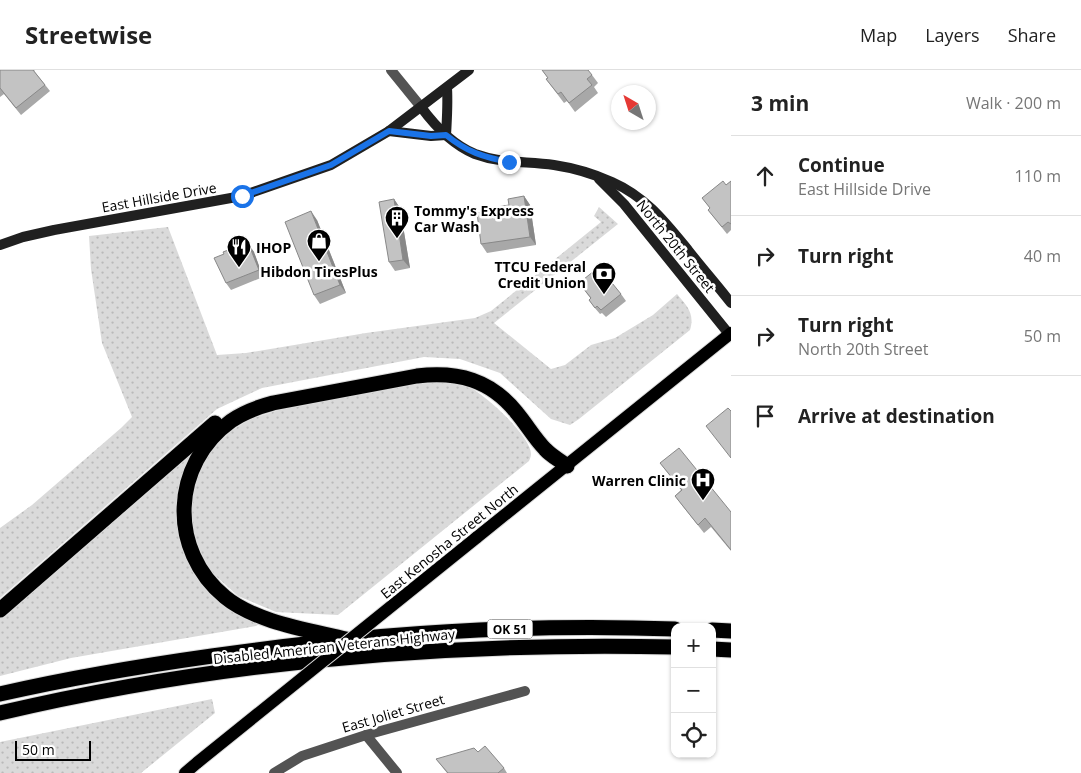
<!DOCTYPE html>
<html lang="en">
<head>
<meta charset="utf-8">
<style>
  body { margin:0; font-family:"Open Sans",sans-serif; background:#f6f6f6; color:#222 }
  .controls { position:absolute; right:15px; bottom:15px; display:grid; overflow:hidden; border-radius:10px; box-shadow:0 1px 4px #0004 }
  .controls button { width:45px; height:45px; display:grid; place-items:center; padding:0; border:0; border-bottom:1px solid #e0e0e0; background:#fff; color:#222; font:25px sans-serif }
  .compass { position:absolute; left:611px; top:15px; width:45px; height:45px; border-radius:50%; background:#fff; box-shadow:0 1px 4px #0004; rotate:321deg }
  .scale { position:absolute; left:15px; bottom:12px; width:76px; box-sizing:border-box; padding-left:5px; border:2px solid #000; border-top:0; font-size:14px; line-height:18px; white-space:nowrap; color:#000; -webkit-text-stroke:4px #fff; paint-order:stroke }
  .stop { position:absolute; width:15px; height:15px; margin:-11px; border:4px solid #1a73e8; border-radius:50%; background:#fff }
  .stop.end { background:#1a73e8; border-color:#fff; box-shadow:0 1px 5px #0008 }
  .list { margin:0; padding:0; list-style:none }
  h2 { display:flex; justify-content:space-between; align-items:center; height:65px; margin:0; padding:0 20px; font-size:21px }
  h2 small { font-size:16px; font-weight:400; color:#767676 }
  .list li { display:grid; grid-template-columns:32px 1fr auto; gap:15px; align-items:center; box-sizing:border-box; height:80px; padding:0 20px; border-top:1px solid #e0e0e0 }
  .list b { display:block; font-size:19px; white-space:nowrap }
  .list p { margin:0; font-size:16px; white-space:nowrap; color:#767676 }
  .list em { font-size:16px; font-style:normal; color:#767676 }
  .icon { flex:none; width:28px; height:28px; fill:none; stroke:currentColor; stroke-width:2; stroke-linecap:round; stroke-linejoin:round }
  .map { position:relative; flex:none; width:731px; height:703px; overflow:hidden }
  header { display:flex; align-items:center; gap:30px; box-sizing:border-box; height:70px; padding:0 25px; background:#fff; border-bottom:1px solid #e0e0e0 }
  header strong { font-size:24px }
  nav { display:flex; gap:28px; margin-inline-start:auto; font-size:18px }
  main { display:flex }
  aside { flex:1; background:#fff }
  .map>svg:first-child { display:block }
</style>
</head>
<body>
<header>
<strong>Streetwise</strong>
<nav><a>Map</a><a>Layers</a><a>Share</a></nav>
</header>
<main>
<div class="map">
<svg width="731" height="703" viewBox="0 0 731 703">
  <defs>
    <pattern id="grass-dots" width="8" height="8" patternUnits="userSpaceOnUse" patternTransform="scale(1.25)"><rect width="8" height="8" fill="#dadada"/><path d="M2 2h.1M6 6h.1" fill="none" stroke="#b9b9b9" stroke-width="1.8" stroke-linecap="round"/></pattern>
  </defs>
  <rect width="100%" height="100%" fill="#fff"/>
  <!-- grass -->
  <g fill="url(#grass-dots)">
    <path d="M599,137L618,154L494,253L551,299L565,295L591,275L615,268L653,245L677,224C687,236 695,243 690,260L579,349L570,355L551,349L500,303L460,289L424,287L262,318L217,339L0,528V458L32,435L121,358L132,347L102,273L91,199L89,166L168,157L217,285L246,283L366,263L475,248L491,241L601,152L594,146Z"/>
    <path d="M448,312C455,314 464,315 471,318C486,326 531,366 531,384C531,386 530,389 529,391L338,545L276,542L238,526L209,500L194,467L189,444L195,413L208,383L231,361L250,349L279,340L415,314Z"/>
    <path d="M189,381L192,384L180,463L187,490L199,509L214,527L232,540L261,553L256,556L71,588L0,606V547Z"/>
    <path d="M212,629L215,643L141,703H0V672Z"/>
  </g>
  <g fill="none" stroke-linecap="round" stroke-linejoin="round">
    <defs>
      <g id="primary">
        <path d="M476,468L731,263"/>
        <path d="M185,703L198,692"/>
      </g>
      <g id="highway">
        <path d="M0,540L215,353"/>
        <path d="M712,560L731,561"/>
        <path d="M346,569C309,560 255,552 225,527C168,480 171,394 231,351C244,342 258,337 273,333L417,306C458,301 491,310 517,343C527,355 535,369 545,379C551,386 560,390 567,396"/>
        <path d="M712,579L731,580"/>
        <path d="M0,624C70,608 141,596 212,586C365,564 520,553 675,559"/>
        <path d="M0,643C220,591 449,572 675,577"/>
      </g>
    </defs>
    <!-- primary casing -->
    <use href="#primary" stroke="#dbdbdb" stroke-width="14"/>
    <!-- highway casing -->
    <use href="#highway" stroke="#dbdbdb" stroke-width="17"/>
    <!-- street -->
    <g stroke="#535353" stroke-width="10">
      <path d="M391,0L421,37"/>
      <path d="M366,665L397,703"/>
      <path d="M274,703L302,686L366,665L525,621"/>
    </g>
    <!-- secondary -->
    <g stroke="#202020" stroke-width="10">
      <path d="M421,37C435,56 453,75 475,84C502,94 527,91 554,95C574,98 594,104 612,112C646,127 665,152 688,180C702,198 717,215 731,233"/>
      <path d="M389,61L431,66L446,65"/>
      <path d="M446,65C447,49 448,33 447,18"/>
      <path d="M599,109L624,134L729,264"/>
      <path d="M0,175L23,167L54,160L242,126L331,95L389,61L469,0"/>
    </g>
    <!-- primary -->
    <use href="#primary" stroke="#000" stroke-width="12"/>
    <!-- highway -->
    <use href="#highway" stroke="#000" stroke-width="15"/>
    <defs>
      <path id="primary-bridge" d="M198,692L476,468"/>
    </defs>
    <!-- primary-bridge casing -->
    <use href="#primary-bridge" stroke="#dbdbdb" stroke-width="14" stroke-linecap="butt"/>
    <!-- primary-bridge -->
    <use href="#primary-bridge" stroke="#000" stroke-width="12"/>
  </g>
  <!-- wall -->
  <g fill="#a8a8a8">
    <path d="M0,0H35L34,1L50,21L21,45L4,24L0,27Z"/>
    <path d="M542,0L592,5L598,13L594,17L598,23L575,42L567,31L564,33L546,9L548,8Z"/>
    <path d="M731,111V160L727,164L708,140L710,138L702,128L726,115Z"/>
    <path d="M524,126L530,135L536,175L487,183L481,174L491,140L509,135Z"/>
    <path d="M394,129L400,138L410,198L395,201L389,192Z"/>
    <path d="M317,150L346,223L320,234L314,225Z"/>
    <path d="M241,175L243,178L249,175L254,182L263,207L231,220L226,213L224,184Z"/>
    <path d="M579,213L621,224L626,231L606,247L602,243L600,244L594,237L589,230L591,229Z"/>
    <path d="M660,393L731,442V481L711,457L704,463L681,434L675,426L681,420Z"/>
    <path d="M478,682L504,698L507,703H447L436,689Z"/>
  </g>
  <!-- shaded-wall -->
  <g fill="#888">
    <path d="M524,126L530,135L536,175L530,167Z"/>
    <path d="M394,129L400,138L410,198L403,190Z"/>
    <path d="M311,141L317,150L346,223L340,215Z"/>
    <path d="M249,175L254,182L263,207L259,200Z"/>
  </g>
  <!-- building -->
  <g fill="#c3c3c3" stroke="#888">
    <path d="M0,0H33L45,15L16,38L0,18Z"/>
    <path d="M542,0H588L592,5L587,9L592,15L569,33L561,22L558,24L546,9L548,8Z"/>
    <path d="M723,111L726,115L731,111V154L728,152L722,157L708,140L710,138L702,128Z"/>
    <path d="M524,126L530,167L481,174L477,143L491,140V138L509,135L508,129Z"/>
    <path d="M394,129L403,190L389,192L379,132Z"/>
    <path d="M311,141L340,215L314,225L285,152Z"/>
    <path d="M241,175L242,179L249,175L259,200L226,213L214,188L224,184L223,182Z"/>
    <path d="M599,197L621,224L601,240L597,236L595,238L589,230L591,228L579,213Z"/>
    <path d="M728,338L731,341V388L706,356Z"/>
    <path d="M679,378L731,442V480L705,448L698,455L675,426L682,420L660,393Z"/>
    <path d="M485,676L504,698L498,703H448L436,689L474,678L478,682Z"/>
  </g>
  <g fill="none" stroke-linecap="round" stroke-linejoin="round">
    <!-- route -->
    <path stroke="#1a73e8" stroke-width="6" d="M242,126L331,95L389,61L431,66L446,65C467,82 483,87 509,92"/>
  </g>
  <!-- icons -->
  <defs>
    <symbol id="building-pin" viewBox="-11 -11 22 30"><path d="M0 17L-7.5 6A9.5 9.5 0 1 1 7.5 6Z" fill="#000" stroke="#fff"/><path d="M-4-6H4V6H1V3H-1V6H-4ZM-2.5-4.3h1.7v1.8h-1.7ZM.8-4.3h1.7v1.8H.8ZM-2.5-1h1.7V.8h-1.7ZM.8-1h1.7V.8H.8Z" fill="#fff"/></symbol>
    <symbol id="shop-pin" viewBox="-11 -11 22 30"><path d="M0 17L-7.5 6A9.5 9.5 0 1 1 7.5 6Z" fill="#000" stroke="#fff"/><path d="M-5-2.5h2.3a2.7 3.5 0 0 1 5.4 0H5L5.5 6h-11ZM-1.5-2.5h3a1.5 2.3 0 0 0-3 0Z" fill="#fff"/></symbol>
    <symbol id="restaurant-pin" viewBox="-11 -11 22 30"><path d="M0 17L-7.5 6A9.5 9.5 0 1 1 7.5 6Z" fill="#000" stroke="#fff"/><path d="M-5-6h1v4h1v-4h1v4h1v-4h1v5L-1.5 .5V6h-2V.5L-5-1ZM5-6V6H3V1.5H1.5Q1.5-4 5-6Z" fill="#fff"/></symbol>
    <symbol id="bank-pin" viewBox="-11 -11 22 30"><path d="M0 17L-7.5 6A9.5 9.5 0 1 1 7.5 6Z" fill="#000" stroke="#fff"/><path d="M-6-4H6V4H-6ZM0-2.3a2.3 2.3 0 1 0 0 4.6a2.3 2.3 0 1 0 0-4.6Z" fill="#fff"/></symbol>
    <symbol id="hospital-pin" viewBox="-11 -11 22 30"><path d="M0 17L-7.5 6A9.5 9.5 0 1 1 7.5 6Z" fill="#000" stroke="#fff"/><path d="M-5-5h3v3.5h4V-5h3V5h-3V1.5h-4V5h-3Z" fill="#fff"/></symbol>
  </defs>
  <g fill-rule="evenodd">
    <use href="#building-pin" x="383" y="134" width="28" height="38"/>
    <use href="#shop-pin" x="305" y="157" width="28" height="38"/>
    <use href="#restaurant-pin" x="225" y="163" width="28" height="38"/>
    <use href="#bank-pin" x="590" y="190" width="28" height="38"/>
    <use href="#hospital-pin" x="689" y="396" width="28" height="38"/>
  </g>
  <g text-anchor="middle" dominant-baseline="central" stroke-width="5" stroke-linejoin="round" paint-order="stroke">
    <!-- shield labels -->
    <rect fill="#fff" stroke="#4c4c4c" stroke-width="1" x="487.5" y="549.5" width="45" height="19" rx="4"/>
    <g font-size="12" font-weight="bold" fill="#000">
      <text x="510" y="559">OK 51</text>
    </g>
    <!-- street labels -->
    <g font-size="14" fill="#000" stroke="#fff">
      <text transform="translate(159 127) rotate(-10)">East Hillside Drive</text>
      <text transform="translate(676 176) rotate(51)">North 20th Street</text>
      <text transform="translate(449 471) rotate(-39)">East Kenosha Street North</text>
      <text transform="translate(334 576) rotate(-6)">Disabled American Veterans Highway</text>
      <text transform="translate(393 643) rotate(-16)">East Joliet Street</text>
    </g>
    <!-- poi labels -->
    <g font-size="14" font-weight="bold" fill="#000" stroke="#fff" text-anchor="start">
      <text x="414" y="140">Tommy's Express<tspan x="414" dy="16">Car Wash</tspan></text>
      <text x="256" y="177">IHOP</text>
      <text x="586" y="196" text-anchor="end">TTCU Federal<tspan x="586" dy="16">Credit Union</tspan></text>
      <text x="319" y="201" text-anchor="middle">Hibdon TiresPlus</text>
      <text x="686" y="410" text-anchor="end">Warren Clinic</text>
    </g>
  </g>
</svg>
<div class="controls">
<button>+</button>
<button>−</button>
<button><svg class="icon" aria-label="locate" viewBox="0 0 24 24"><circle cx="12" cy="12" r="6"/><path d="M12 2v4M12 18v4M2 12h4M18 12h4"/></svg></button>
</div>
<svg class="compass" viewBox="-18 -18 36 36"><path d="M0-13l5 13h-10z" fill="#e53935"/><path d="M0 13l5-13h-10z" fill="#767676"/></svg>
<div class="scale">50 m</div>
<div class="stop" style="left:242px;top:126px"></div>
<div class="stop end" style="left:509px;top:92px"></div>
</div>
<aside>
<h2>3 min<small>Walk · 200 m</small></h2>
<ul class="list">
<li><svg class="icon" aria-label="ahead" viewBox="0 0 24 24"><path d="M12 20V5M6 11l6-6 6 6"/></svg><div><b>Continue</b><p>East Hillside Drive</p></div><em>110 m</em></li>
<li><svg class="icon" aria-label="right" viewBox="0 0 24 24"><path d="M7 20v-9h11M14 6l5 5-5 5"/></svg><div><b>Turn right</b></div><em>40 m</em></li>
<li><svg class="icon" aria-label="right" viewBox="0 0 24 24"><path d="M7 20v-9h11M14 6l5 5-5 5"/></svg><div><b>Turn right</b><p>North 20th Street</p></div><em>50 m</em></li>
<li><svg class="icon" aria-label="arrive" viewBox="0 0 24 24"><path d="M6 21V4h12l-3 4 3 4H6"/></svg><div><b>Arrive at destination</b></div></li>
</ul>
</aside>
</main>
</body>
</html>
